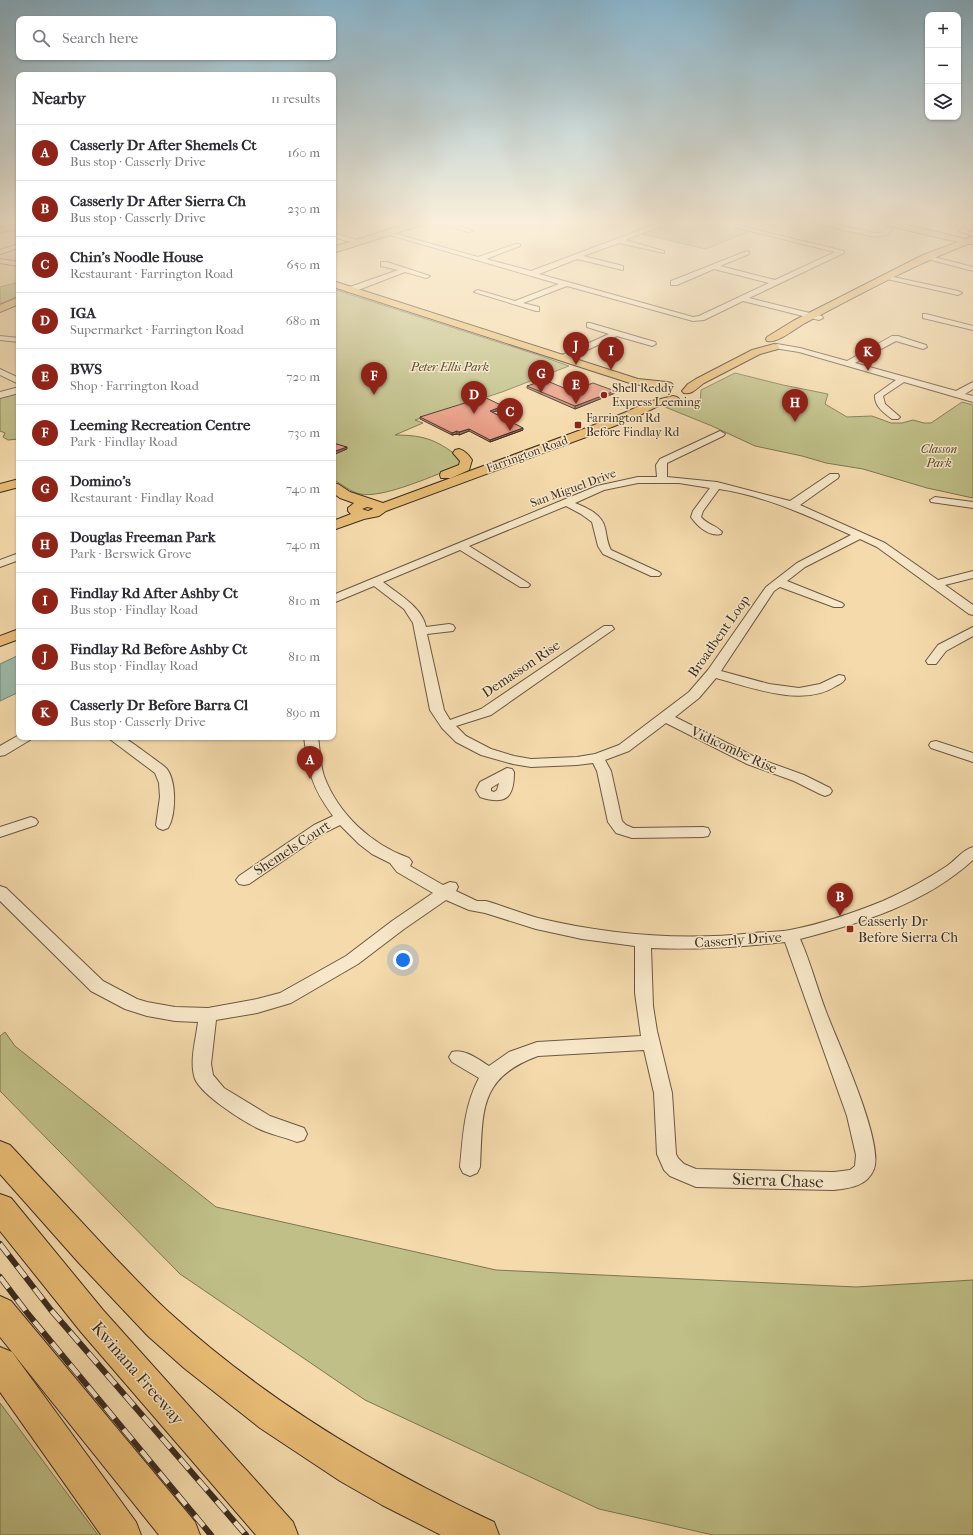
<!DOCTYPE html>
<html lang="en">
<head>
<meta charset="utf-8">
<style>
  body { margin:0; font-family:"IM FELL French Canon",serif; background:#f7f7f7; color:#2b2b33 }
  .controls { position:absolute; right:12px; top:12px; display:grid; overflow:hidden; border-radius:8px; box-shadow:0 1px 3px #0004 }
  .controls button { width:36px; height:36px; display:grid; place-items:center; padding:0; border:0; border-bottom:1px solid #e1e1e2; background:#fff; color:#2b2b33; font:20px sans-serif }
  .you { position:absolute; left:403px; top:960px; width:14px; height:14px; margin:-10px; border:3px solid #fff; border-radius:50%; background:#1a73e8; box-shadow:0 0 0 6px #1a73e833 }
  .badge { display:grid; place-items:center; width:26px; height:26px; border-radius:50%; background:#8f2418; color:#fff; font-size:13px; font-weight:700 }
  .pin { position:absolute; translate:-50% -33px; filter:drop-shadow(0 1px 2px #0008) }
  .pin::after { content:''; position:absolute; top:21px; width:14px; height:12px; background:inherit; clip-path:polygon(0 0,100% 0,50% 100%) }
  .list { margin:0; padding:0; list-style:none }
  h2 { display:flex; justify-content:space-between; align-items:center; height:52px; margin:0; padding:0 16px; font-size:17px }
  h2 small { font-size:13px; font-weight:400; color:#7c7c81 }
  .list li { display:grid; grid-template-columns:26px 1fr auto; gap:12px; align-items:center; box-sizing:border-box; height:56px; padding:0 16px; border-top:1px solid #e1e1e2 }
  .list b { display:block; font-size:15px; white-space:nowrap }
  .list p { margin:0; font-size:13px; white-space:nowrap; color:#7c7c81 }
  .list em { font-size:13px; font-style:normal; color:#7c7c81 }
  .icon { flex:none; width:22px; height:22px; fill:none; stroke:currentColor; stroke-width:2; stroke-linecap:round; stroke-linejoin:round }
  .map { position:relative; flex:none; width:973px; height:1535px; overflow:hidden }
  .search { position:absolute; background:#fff; box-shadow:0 1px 3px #0004; left:16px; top:16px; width:320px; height:44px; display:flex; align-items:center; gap:10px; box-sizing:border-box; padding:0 14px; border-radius:8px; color:#7c7c81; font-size:15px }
  .panel { position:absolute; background:#fff; box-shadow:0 1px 3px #0004; left:16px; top:72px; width:320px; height:668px; border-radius:8px }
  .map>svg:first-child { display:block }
</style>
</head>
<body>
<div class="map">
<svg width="973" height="1535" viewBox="0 0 973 1535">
  <rect width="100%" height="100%" fill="#f5dbac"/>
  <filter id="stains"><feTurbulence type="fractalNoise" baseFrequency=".005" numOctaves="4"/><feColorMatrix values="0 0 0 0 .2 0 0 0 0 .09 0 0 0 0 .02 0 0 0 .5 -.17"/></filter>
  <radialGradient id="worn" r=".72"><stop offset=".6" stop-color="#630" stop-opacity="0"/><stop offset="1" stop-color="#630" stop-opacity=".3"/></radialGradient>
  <!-- green -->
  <g fill="#bfbf87" stroke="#7d7654">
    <path d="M675,221H705L750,231L706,249L642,234Z"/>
    <path d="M19,282V296L0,304V287Z"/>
    <path d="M333,289L538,355L569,366L502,392L415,420L423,423L395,435C427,435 438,441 463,460L461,465C437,474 383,499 360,494C351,492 341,484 333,479Z"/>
    <path d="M735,373L783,385L828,394L825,404L847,417L872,416L891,423H902L913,420L924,423H931L962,402L973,405V498L927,488L863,469L826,463L802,456L755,446L712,426L665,407L700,403L701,390Z"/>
    <path d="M19,391V439L8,440L3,437L5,433L0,431V396Z"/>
    <path d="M5,1032L15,1046L216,1207L496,1270L856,1287L973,1280V1535H713L599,1509L365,1400L180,1274L0,1091V1036Z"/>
    <path d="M0,1403L98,1535H0Z"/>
  </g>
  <!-- water -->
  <path fill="#9cbbab" stroke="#758274" d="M19,655V692L0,701V664Z"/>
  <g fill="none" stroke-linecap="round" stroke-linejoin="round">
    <defs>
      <g id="minor">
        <path d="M436,221H446L473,231L468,232Z"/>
        <path d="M664,221H673L625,240L664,251V253L619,243L583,256L623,266V270L577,259L539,274L693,317L699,316L769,283L714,269L677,285H671V281L747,251L749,252V254L720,266L775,280L835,252L709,221H720L844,251V253L749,298L822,316L823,318L819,320L743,301L704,320L693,321L567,286L523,303L539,307V311H536L474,292L478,290L515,301L559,284L383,233L386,231L478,257L516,244H520V246L486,259L531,271Z"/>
        <path d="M817,221H823L824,222L874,233H880L889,227L892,229L887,235L876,237L820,225L816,223Z"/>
        <path d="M973,223V228L968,231L973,232V236L959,231Z"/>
        <path d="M19,225V229L0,232V228Z"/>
        <path d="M333,233L360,241L361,242L358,244L333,237Z"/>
        <path d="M19,244V248L0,254V250Z"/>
        <path d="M926,255L973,267V271L924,258V256Z"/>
        <path d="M0,259L19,262V266L0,263Z"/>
        <path d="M381,262H387L430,276L426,278L405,272L353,292H347V288L398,270L381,266Z"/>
        <path d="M884,275L958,291L962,293L958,295L887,279H884Z"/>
        <path d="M923,314H926L973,326V330L923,318Z"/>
        <path d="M587,323H590L655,342L656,344L652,346L617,336L566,360H560L559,358L560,356L609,334L587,327Z"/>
        <path d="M0,336L19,338V342L0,340Z"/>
        <path d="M892,336H898L926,345L927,347L923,349L896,341L855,363L956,391L973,382V389L965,394L973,396V402L904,382L883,396L885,404L900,417L898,419H892C884,413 874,406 875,395L896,380L799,352L774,348L773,346L777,344L800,348L847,361Z"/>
        <path d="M0,369L19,378V384L0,375Z"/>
        <path d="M19,387V393L0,398V392Z"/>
        <path d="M720,431L725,434L723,436L667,463V477L717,482L790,501L830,474H838L839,476L838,478L800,505L885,543L938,580L973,571V578L945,585L973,605V615L969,614L877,547L860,539L805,567L787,581L842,603L844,605L842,607H834L780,587L774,591L721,671L769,684L799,688L820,684L839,675L844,676L845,679C843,683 839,684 836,686C803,708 750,687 716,678L699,698L675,717L757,758L804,775L830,788L832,791L830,794L825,796L820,794L794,781L747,764L666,723L629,751L605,760L611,771L622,821L626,825L633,828L703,827L708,828L710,832L708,836L703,837L632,838L616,833L608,822L597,771L593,763L577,765L531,767L513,764L481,755L456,742L442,728L430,710L413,623L404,609L374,586L333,603V595L597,486L638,477H657L656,465L660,459ZM638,483H679L710,488L693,511L691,517C697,526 709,537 721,534L722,532C716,525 708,525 701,517L703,511L719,489C766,496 808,516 851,535L797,563L766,587L708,670L689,692L619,745L595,754L577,757L531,759L514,756L491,749L466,736L456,726L491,715L614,629L612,626H604L481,709L450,720L444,710L427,634L453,631L455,628L453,625L449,624L426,627C422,607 398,594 383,582L460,550L520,587H528L530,585L528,583L469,546L566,506L581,514L592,522L598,546L603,554L651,576H659L661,574L659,572L611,550C607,543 607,536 605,528C602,514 587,508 575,503L604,490Z"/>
        <path d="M935,497L973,502V508L931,502L930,500Z"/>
        <path d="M19,553V560L0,567V560Z"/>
        <path d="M973,627V636L946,651L936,664H928L926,661L938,645Z"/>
        <path d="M19,735V737H32L30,740L5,755L0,756V746Z"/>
        <path d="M107,737C112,737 119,736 123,737C126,738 163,765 166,768C177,780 176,816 168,828L163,830L158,828L156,825L160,797L159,783L155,773Z"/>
        <path d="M304,737H318C320,750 320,764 324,776C338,814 372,845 409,858L412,862L410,866L443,885L450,882L456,883L458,887L456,891L477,901H486C503,906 520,913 538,918C609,935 682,941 754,933C766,932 779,932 790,930C822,924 853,913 883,901C905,891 926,880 947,866C956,860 962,850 973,847V860C925,904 861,923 800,939C811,963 817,989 827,1014C838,1043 884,1142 874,1169C867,1186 851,1188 834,1190L696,1187L670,1176L664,1170L657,1154L654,1093L644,1050L538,1056C478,1078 483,1111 480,1167L477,1173L470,1176L463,1173L460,1167C463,1136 464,1106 479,1078L452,1062L449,1057L452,1052C464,1048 478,1059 489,1066L509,1052L537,1042L641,1036L635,993V946L582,939L536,929L485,913L469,910L446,900L404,929L358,964L291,1003L257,1013L216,1020L211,1064L213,1075L224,1088L270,1116L304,1128L307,1134L304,1140L297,1142C284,1137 269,1134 257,1128C241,1120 202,1095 195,1079C189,1062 196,1039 198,1022L175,1021L147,1016L125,1009L91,991L0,901V886L6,888L103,981L137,999L147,1002L175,1007L208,1008L257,999L280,993L346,956L392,921L433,893L397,872L390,863L372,854L359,844L340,825L324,833L249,884L244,885L239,884L236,880L239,876L314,825L333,816C311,786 309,773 304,737ZM785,942L847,1116L856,1155L855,1166L850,1170L834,1172L696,1169L684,1164L678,1158L676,1154L672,1093L657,1031L653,1006L651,948C696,950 740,947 785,942Z"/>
        <path d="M936,741L973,753V762L931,748L929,745L931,742Z"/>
        <path d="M507,768L512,769L514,772C514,799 505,805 480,797L476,790L480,782ZM499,783L497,790L494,792L491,791V788Z"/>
        <path d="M31,817L36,819L38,822L36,825L0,837V827Z"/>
      </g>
      <g id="major">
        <path d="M416,221H429L428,223L333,253V247Z"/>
        <path d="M875,221H890L966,239L973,236V244H968C911,266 859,295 805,323C796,328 777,344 767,341L766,339L767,337L793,321L923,255L958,242L876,223Z"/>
        <path d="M333,281L638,379L667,382L671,383L673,385L671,387L667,388L633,384L333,287Z"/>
        <path d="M19,297V304L0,312V305Z"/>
        <path d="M774,344L778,345L779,347L778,349L760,354L704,383C697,388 692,395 684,393L682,391L688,384L696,379L752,350Z"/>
        <path d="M673,396L677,397L679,399L677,401L656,407L632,419L597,433L386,511L379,516L364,519L333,530V521L351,514L348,511V508L354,503L340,498L333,493V483L338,484L350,492L383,503L589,427L624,413L648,402ZM367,507L372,508L373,509L368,511L362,509Z"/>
        <path d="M459,449C465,451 469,455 472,460L469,470L451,478H441L440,475L441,472L459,465L460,461L453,453L455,450Z"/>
        <path d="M19,479V487L0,492V484Z"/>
        <path d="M19,629V639L0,646V636Z"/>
      </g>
      <g id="highway">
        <path d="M0,1141L10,1145C45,1183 81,1221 116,1259C134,1277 152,1297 171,1314C267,1401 377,1467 494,1522L499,1535H441L382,1505L340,1481L260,1428L184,1368L148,1336L79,1263L0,1174Z"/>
        <path d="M0,1194L11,1198L103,1310L293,1522L298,1535H256L81,1332L0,1231Z"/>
        <path d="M0,1296L11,1301L195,1522L200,1535H159L0,1337Z"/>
        <path d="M0,1347L12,1352L136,1522L141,1535H101L0,1392Z"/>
      </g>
    </defs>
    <!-- minor casing -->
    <use href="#minor" stroke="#6a5844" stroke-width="2"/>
    <!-- major casing -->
    <use href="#major" stroke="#3b2d22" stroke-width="2"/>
    <!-- highway casing -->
    <use href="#highway" stroke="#3b2d22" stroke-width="2"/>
    <!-- minor -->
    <use href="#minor" fill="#f8e8c9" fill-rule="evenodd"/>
    <!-- major -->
    <use href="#major" fill="#eabe76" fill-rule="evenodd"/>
    <!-- highway -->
    <use href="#highway" fill="#eabe76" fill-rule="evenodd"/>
    <defs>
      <g id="rail">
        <path d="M0,1244L51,1310L246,1535"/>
        <path d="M0,1277L28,1314L211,1535"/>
      </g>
    </defs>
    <!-- rail casing -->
    <use href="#rail" stroke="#3b2d22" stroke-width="6"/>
    <!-- rail -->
    <use href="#rail" stroke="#f8e8c9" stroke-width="4.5" stroke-dasharray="14" stroke-linecap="butt"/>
  </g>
  <!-- wall -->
  <g fill="#c88672" stroke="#3b2d22">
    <path d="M527,386L571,391L615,393L575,409L527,388Z"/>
    <path d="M503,409L492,412L523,430L490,442L469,431L459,435L457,434L452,435L420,419V417Z"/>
  </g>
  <!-- shaded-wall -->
  <g fill="#a36d5d" stroke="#3b2d22">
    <path d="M615,391V393L575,409V406Z"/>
    <path d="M503,406V409L490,413V411Z"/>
    <path d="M523,428V430L490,442V440Z"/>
    <path d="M469,429V431L459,435V432Z"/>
    <path d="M457,431V434L452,435V433Z"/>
    <path d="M347,447V449L333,455V452Z"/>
  </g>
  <!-- building -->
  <g fill="#e99c85" stroke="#3b2d22">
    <path d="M545,380L571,391L593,383L615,391L575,406L527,386Z"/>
    <path d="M484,397L503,406L490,411L523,428L490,440L469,429L459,432L457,431L452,433L420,417Z"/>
    <path d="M333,443L347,447L333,452Z"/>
  </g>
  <!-- sky -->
  <linearGradient id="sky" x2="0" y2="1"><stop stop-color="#89b7d0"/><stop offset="0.51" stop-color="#faefda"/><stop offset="1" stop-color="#faefda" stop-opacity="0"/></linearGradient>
  <rect width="973" height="436" fill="url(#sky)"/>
  <!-- markers -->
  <g fill="#8f2418" stroke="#f8e8c9" stroke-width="1.5">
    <circle cx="604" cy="395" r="4"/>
    <rect x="574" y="421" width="8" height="8" rx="2"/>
    <rect x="846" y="925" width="8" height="8" rx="2"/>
  </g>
  <g text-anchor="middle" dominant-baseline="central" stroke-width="3" stroke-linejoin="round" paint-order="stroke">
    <!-- far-park labels -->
    <g font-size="12" font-style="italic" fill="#554a36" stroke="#f8e8c9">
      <text x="450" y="367">Peter Ellis Park</text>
      <text x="939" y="449">Classon<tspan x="939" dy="14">Park</tspan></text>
    </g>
    <!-- far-poi labels -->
    <g font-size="12" fill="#3b2d22" stroke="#f8e8c9" text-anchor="start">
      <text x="612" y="388">Shell Reddy<tspan x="612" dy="14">Express Leeming</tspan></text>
      <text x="586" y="418">Farrington Rd<tspan x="586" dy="14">Before Findlay Rd</tspan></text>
    </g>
    <!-- far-street labels -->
    <g font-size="12" fill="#3b2d22" stroke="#f8e8c9">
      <text transform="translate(527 454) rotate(-20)">Farrington Road</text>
      <text transform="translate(573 488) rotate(-20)">San Miguel Drive</text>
    </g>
    <!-- street labels -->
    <g font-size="14" fill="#3b2d22" stroke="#f8e8c9">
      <text transform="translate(719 636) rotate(-55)">Broadbent Loop</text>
      <text transform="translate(521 669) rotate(-34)">Demasson Rise</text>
      <text transform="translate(734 750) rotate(25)">Vidicombe Rise</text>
      <text transform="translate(292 848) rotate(-33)">Shemels Court</text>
      <text transform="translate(738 940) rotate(-4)">Casserly Drive</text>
    </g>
    <!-- poi labels -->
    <g font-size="14" fill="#3b2d22" stroke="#f8e8c9" text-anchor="start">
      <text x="858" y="921">Casserly Dr<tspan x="858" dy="16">Before Sierra Ch</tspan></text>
    </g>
    <!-- near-street labels -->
    <g font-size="17" fill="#3b2d22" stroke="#f8e8c9">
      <text transform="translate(778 1180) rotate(2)">Sierra Chase</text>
      <text transform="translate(138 1373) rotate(49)">Kwinana Freeway</text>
    </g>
  </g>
  <rect width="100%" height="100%" filter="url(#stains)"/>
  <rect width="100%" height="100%" fill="url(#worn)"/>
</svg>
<div class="controls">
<button>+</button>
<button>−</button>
<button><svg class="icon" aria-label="layers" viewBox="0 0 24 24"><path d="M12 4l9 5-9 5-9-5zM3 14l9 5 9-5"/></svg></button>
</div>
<div class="you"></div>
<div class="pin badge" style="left:310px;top:779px">A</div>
<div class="pin badge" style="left:840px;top:916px">B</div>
<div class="pin badge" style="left:510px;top:431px">C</div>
<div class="pin badge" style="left:474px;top:414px">D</div>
<div class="pin badge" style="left:576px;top:404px">E</div>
<div class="pin badge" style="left:374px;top:395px">F</div>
<div class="pin badge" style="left:541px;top:393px">G</div>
<div class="pin badge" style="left:795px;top:422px">H</div>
<div class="pin badge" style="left:611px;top:370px">I</div>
<div class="pin badge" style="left:576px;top:365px">J</div>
<div class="pin badge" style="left:868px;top:371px">K</div>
<div class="search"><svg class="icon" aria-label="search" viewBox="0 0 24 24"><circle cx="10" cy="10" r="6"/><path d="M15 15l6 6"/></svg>Search here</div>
<section class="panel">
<h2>Nearby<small>11 results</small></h2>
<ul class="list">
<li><span class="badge">A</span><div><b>Casserly Dr After Shemels Ct</b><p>Bus stop · Casserly Drive</p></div><em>160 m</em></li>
<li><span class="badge">B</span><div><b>Casserly Dr After Sierra Ch</b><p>Bus stop · Casserly Drive</p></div><em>230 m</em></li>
<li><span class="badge">C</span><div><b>Chin's Noodle House</b><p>Restaurant · Farrington Road</p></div><em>650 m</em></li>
<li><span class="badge">D</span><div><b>IGA</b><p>Supermarket · Farrington Road</p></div><em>680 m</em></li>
<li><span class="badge">E</span><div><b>BWS</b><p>Shop · Farrington Road</p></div><em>720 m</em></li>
<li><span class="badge">F</span><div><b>Leeming Recreation Centre</b><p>Park · Findlay Road</p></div><em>730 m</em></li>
<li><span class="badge">G</span><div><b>Domino's</b><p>Restaurant · Findlay Road</p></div><em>740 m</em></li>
<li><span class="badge">H</span><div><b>Douglas Freeman Park</b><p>Park · Berswick Grove</p></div><em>740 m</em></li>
<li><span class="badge">I</span><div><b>Findlay Rd After Ashby Ct</b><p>Bus stop · Findlay Road</p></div><em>810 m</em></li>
<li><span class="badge">J</span><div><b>Findlay Rd Before Ashby Ct</b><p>Bus stop · Findlay Road</p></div><em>810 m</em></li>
<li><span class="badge">K</span><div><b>Casserly Dr Before Barra Cl</b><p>Bus stop · Casserly Drive</p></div><em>890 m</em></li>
</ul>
</section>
</div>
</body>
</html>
